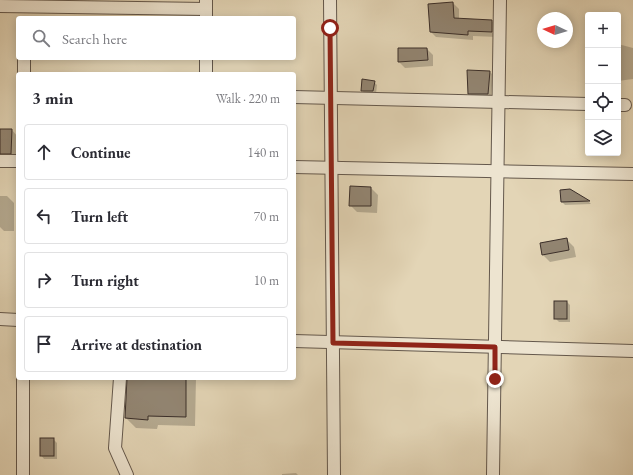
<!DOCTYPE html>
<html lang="en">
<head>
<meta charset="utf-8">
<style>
  body { margin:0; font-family:"EB Garamond",serif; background:#f2f2f3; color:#2b2b33 }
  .controls { position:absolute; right:12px; top:12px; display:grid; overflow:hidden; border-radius:4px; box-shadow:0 2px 10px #0003 }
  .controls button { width:36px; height:36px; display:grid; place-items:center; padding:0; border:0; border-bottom:1px solid #e1e1e2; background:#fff; color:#2b2b33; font:20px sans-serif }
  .compass { position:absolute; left:537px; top:12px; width:36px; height:36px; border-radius:50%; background:#fff; box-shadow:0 2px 10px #0003; rotate:274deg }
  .stop { position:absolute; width:12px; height:12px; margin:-9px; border:3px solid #8f2418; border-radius:50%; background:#fff }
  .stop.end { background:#8f2418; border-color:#fff; box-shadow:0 1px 4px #0008 }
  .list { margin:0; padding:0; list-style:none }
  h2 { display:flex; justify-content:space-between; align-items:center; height:52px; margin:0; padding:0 16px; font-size:17px }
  h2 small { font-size:13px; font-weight:400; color:#7c7c81 }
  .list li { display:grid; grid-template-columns:26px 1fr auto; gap:12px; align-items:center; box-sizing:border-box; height:56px; margin:0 8px 8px; padding:0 8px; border:1px solid #e1e1e2; border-radius:4px }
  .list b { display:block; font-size:15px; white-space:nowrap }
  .list em { font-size:13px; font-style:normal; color:#7c7c81 }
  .icon { flex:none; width:22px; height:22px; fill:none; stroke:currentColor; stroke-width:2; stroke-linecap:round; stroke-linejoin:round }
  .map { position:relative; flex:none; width:633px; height:475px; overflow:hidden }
  .search { position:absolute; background:#fff; box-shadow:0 2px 10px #0003; left:16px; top:16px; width:280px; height:44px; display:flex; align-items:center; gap:10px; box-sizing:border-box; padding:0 14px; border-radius:4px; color:#7c7c81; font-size:15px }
  .panel { position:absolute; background:#fff; box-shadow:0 2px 10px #0003; left:16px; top:72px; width:280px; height:308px; border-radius:4px }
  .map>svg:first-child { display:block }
</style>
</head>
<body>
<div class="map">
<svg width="633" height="475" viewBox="0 0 633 475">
  <rect width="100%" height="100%" fill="#e3d5b6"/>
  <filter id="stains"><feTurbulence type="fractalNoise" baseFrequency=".005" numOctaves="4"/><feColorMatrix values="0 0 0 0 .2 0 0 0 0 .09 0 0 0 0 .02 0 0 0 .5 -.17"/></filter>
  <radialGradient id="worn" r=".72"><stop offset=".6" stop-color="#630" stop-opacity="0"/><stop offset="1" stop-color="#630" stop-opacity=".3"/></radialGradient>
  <!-- shadow -->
  <g fill="#0003">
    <path d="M453,3L459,9V19L492,21L497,27V37L473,36V40L436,37L431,32Z"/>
    <path d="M618,44L633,48V79L618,81Z"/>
    <path d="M399,49H427L433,55V66L405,68L399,62Z"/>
    <path d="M490,72L493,75L491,97H473L469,93Z"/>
    <path d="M374,82L377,85L376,94H365L362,90Z"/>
    <path d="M0,130H12L18,137L17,159L0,163Z"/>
    <path d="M371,188L378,195L377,213L357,212L350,205Z"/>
    <path d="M569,190L589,202L591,204L565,205L562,202Z"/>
    <path d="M0,196H7L14,203V231H4L0,227Z"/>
    <path d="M567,240L574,247L576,257L550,262L543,255Z"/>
    <path d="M567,302L570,305V322H559L555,318Z"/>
    <path d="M128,378H196L195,426L158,425L157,429L136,428L126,418Z"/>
    <path d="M53,439L57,443V459H44L41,455Z"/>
    <path d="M296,473L298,475H282V474Z"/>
  </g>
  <!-- building -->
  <g fill="#928572" stroke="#3a2e29">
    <path d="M453,2L454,18L492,20V32L468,31V35L430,32L428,4Z"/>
    <path d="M398,48H427L428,60L398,62Z"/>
    <path d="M467,70L490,71L488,94H468Z"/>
    <path d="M362,79L375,81L373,91H361Z"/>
    <path d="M0,129H12L11,154H0Z"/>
    <path d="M350,186L371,187V206H349Z"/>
    <path d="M570,189L590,201L561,202L560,190Z"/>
    <path d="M567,238L569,250L542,255L540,243Z"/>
    <rect x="554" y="301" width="13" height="18"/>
    <path d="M127,378H186V417L148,416V420L125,418Z"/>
    <rect x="40" y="438" width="14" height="18"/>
  </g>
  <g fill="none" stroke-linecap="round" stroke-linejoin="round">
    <defs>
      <g id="street">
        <path d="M330,0L334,475"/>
        <path d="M0,6L206,9"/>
        <path d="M206,18V0"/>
        <path d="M24,74V58"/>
        <path d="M206,74V58"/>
        <path d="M294,97L588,104"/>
        <path d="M618,105H625"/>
        <path d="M0,161H18"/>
        <path d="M294,167L633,174"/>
        <path d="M0,319L18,320"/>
        <path d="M294,341L633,351"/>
        <path d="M120,378L115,448L127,475"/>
        <path d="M23,475V378"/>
        <path d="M493,475L500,0"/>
      </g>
    </defs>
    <!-- street casing -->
    <use href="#street" stroke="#64584c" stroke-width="14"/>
    <!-- street -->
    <use href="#street" stroke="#ede4d0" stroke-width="12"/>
  </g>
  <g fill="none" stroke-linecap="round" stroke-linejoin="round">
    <!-- route -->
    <path stroke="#8f2418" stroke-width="5" d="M330,28L333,343L495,347V379"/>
  </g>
  <rect width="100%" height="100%" filter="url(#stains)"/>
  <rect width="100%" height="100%" fill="url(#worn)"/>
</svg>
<div class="controls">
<button>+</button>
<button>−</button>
<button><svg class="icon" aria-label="locate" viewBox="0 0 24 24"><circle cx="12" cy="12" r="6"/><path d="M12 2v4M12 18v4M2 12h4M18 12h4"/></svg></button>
<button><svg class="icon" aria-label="layers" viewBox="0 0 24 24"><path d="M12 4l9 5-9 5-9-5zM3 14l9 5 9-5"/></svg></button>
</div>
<svg class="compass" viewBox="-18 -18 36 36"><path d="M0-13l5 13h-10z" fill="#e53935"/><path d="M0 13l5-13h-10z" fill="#7c7c81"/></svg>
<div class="stop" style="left:330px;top:28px"></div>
<div class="stop end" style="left:495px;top:379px"></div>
<div class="search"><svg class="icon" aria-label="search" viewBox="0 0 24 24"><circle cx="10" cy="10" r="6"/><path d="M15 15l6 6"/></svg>Search here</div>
<section class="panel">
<h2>3 min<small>Walk · 220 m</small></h2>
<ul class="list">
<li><svg class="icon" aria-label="ahead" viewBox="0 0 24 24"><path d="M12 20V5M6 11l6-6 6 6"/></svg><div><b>Continue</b></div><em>140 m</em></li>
<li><svg class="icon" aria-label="left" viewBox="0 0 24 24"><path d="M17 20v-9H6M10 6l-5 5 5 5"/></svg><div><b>Turn left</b></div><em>70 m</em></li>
<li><svg class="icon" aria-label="right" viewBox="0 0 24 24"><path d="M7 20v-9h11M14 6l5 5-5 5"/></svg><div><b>Turn right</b></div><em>10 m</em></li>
<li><svg class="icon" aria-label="arrive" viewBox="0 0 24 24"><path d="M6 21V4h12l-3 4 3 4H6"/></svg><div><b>Arrive at destination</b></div></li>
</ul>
</section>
</div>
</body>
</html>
